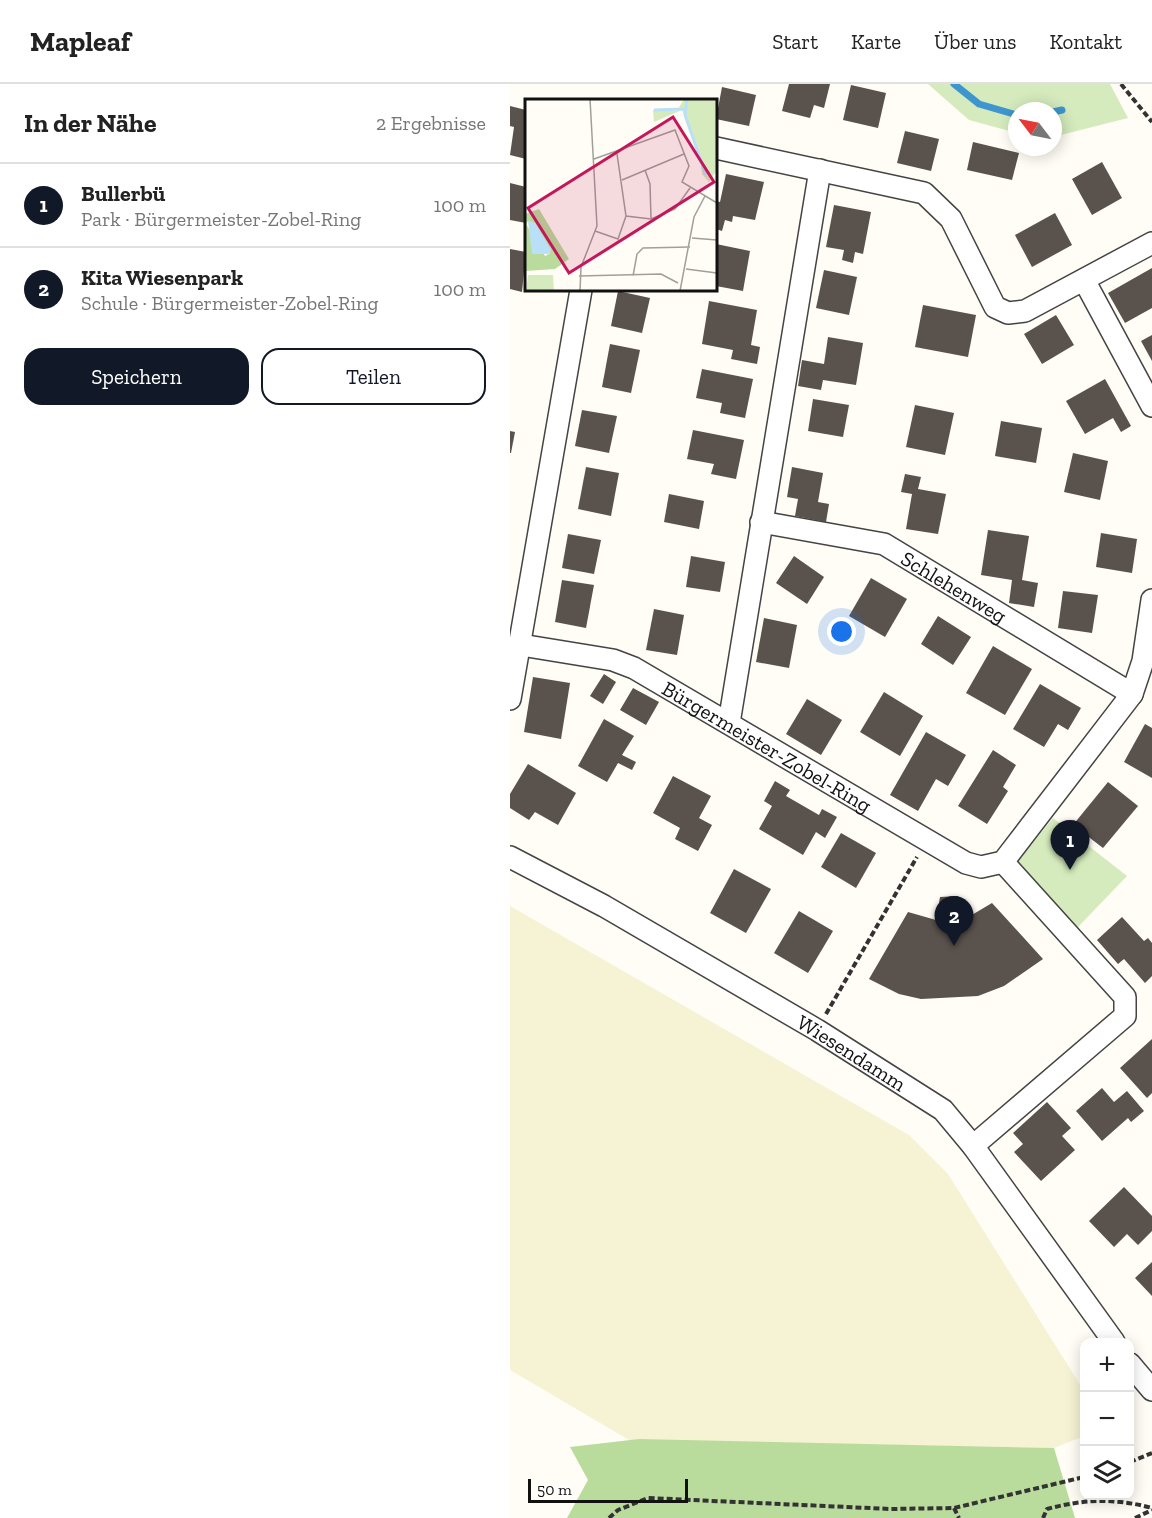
<!DOCTYPE html>
<html lang="de">
<head>
<meta charset="utf-8">
<style>
  body { margin:0; font-family:"Zilla Slab",serif; background:#f2f2f2; color:#222 }
  .controls { position:absolute; right:18px; bottom:18px; display:grid; overflow:hidden; border-radius:12px; box-shadow:0 3px 15px #0003 }
  .controls button { width:54px; height:54px; display:grid; place-items:center; padding:0; border:0; border-bottom:2px solid #e0e0e0; background:#fff; color:#222; font:30px sans-serif }
  .compass { position:absolute; left:498px; top:18px; width:54px; height:54px; border-radius:50%; background:#fff; box-shadow:0 3px 15px #0003; rotate:302deg }
  .scale { position:absolute; left:18px; bottom:15px; width:160px; box-sizing:border-box; padding-left:6px; border:3px solid #111; border-top:0; font-size:16px; line-height:21px; white-space:nowrap; color:#111; -webkit-text-stroke:4px #fff; paint-order:stroke }
  .you { position:absolute; left:332px; top:548px; width:21px; height:21px; margin:-15px; border:4px solid #fff; border-radius:50%; background:#1a73e8; box-shadow:0 0 0 9px #1a73e833 }
  .badge { display:grid; place-items:center; width:39px; height:39px; border-radius:50%; background:#111827; color:#fff; font-size:20px; font-weight:700 }
  .pin { position:absolute; translate:-50% -50px; filter:drop-shadow(0 2px 3px #0008) }
  .pin::after { content:''; position:absolute; top:32px; width:21px; height:18px; background:inherit; clip-path:polygon(0 0,100% 0,50% 100%) }
  .list { margin:0; padding:0; list-style:none }
  h2 { display:flex; justify-content:space-between; align-items:center; height:78px; margin:0; padding:0 24px; font-size:26px }
  h2 small { font-size:20px; font-weight:400; color:#767676 }
  .list li { display:grid; grid-template-columns:39px 1fr auto; gap:18px; align-items:center; box-sizing:border-box; height:84px; padding:0 24px; border-top:2px solid #e0e0e0 }
  .list b { display:block; font-size:22px; white-space:nowrap }
  .list p { margin:0; font-size:20px; white-space:nowrap; color:#767676 }
  .list em { font-size:20px; font-style:normal; color:#767676 }
  .actions { display:flex; gap:12px; padding:18px 24px }
  .actions a { flex:1; padding:14px 0; border:2px solid #111827; border-radius:18px; text-align:center; font-size:21px; color:#111827 }
  .actions .main { background:#111827; color:#fff }
  .icon { flex:none; width:33px; height:33px; fill:none; stroke:currentColor; stroke-width:2; stroke-linecap:round; stroke-linejoin:round }
  .map { position:relative; flex:none; width:642px; height:1434px; overflow:hidden }
  header { display:flex; align-items:center; gap:36px; box-sizing:border-box; height:84px; padding:0 30px; background:#fff; border-bottom:2px solid #e0e0e0 }
  header strong { font-size:28px }
  nav { display:flex; gap:33px; margin-inline-start:auto; font-size:21px }
  main { display:flex }
  aside { flex:1; background:#fff }
  .map>svg:first-child { display:block }
</style>
</head>
<body>
<header>
<strong>Mapleaf</strong>
<nav><a>Start</a><a>Karte</a><a>Über uns</a><a>Kontakt</a></nav>
</header>
<main>
<aside>
<h2>In der Nähe<small>2 Ergebnisse</small></h2>
<ul class="list">
<li><span class="badge">1</span><div><b>Bullerbü</b><p>Park · Bürgermeister-Zobel-Ring</p></div><em>100 m</em></li>
<li><span class="badge">2</span><div><b>Kita Wiesenpark</b><p>Schule · Bürgermeister-Zobel-Ring</p></div><em>100 m</em></li>
</ul>
<div class="actions"><a class="main">Speichern</a><a>Teilen</a></div>
</aside>
<div class="map">
<svg width="642" height="1434" viewBox="0 0 642 1434">
  <rect width="100%" height="100%" fill="#fffdf5"/>
  <!-- farmland -->
  <path fill="#f6f3d4" d="M0,822L399,1051L438,1090L574,1307V1352L544,1364L119,1356L0,1286Z"/>
  <!-- green -->
  <g fill="#d5ebbd">
    <path d="M418,0H600L618,34L543,53V27H507V49L459,36Z"/>
    <path d="M543,734L617,792L567,844L506,779Z"/>
  </g>
  <!-- forest -->
  <path fill="#b9dc9c" d="M129,1355L544,1364L565,1434H57L78,1396L60,1363Z"/>
  <g fill="none" stroke-linecap="round" stroke-linejoin="round">
    <!-- stream -->
    <g stroke="#3f96cf" stroke-width="7">
      <path d="M444,0L469,20L507,31"/>
      <path d="M543,28L552,26"/>
    </g>
  </g>
  <!-- building -->
  <g fill="#5a524d">
    <path d="M279,0H320L314,24L304,21L300,34L272,27Z"/>
    <path d="M341,1L376,9L368,44L333,36Z"/>
    <path d="M212,3L246,11L239,42L206,35Z"/>
    <path d="M0,22L16,26V75L0,71L4,43L0,42Z"/>
    <path d="M395,47L429,55L421,87L387,79Z"/>
    <path d="M463,58L509,69L502,96L457,86Z"/>
    <path d="M592,78L612,114L582,131L562,95Z"/>
    <path d="M216,90L254,98L245,136L223,132L222,138L215,136L212,147L206,145V117L210,118Z"/>
    <path d="M0,99L16,103V139L0,136Z"/>
    <path d="M324,121L361,128L353,170L345,168L343,179L332,176L334,166L316,163Z"/>
    <path d="M545,129L562,161L522,183L505,151Z"/>
    <path d="M206,160L240,167L233,207L206,202Z"/>
    <path d="M0,165L16,168L12,208L0,205Z"/>
    <path d="M642,184V224L615,239L598,209Z"/>
    <path d="M314,186L347,193L339,231L306,224Z"/>
    <path d="M108,207L140,214L132,249L101,242Z"/>
    <path d="M199,217L247,226L241,261L250,263L247,280L221,275L223,266L192,260Z"/>
    <path d="M413,221L466,231L458,273L405,263Z"/>
    <path d="M546,231L564,261L532,280L514,250Z"/>
    <path d="M642,251V277L631,257Z"/>
    <path d="M318,253L353,259L346,301L313,296L311,306L288,302L292,276L314,280Z"/>
    <path d="M100,260L130,266L121,309L92,303Z"/>
    <path d="M192,285L243,295L235,334L210,329L212,319L186,314Z"/>
    <path d="M595,295L621,342L611,348L603,334L575,350L556,317Z"/>
    <path d="M303,315L339,321L333,353L298,347Z"/>
    <path d="M405,321L444,329L435,371L396,363Z"/>
    <path d="M72,326L107,332L99,369L65,362Z"/>
    <path d="M491,337L532,344L526,379L485,372Z"/>
    <path d="M183,346L234,356L226,395L201,390L204,380L177,375Z"/>
    <path d="M0,347L5,348L1,369H0Z"/>
    <path d="M563,369L598,377L590,416L554,408Z"/>
    <path d="M76,383L109,389L101,432L68,425Z"/>
    <path d="M282,383L313,389L308,418L319,420L316,438L285,432L288,415L277,413Z"/>
    <path d="M395,390L411,393L408,405L436,410L428,450L396,445L402,410L391,408Z"/>
    <path d="M159,410L194,417L189,445L154,438Z"/>
    <path d="M478,446L519,452L512,496L528,499L524,523L499,519L502,496L471,491Z"/>
    <path d="M591,449L627,455L622,489L586,483Z"/>
    <path d="M58,450L91,456L84,490L52,484Z"/>
    <path d="M181,472L215,478L210,508L176,503Z"/>
    <path d="M284,472L314,493L297,520L266,499Z"/>
    <path d="M361,494L397,515L375,553L339,532Z"/>
    <path d="M52,496L84,501L76,544L45,538Z"/>
    <path d="M553,507L588,511L582,549L548,544Z"/>
    <path d="M144,525L174,531L167,571L136,566Z"/>
    <path d="M428,532L461,553L443,581L411,560Z"/>
    <path d="M254,534L287,541L279,584L246,578Z"/>
    <path d="M483,562L522,585L495,631L456,609Z"/>
    <path d="M94,590L106,598L93,620L80,612Z"/>
    <path d="M23,593L60,599L51,655L14,648Z"/>
    <path d="M530,600L571,624L558,646L548,640L534,663L503,645Z"/>
    <path d="M123,604L149,618L136,641L110,626Z"/>
    <path d="M374,608L413,632L390,672L350,648Z"/>
    <path d="M297,615L332,636L311,671L276,650Z"/>
    <path d="M94,635L124,652L112,671L126,678L122,686L108,679L97,698L68,682Z"/>
    <path d="M635,640L642,644V694L614,678Z"/>
    <path d="M416,648L456,671L438,702L426,695L408,727L380,711Z"/>
    <path d="M483,666L506,681L493,703L498,707L477,740L448,722Z"/>
    <path d="M18,680L66,709L48,741L25,728L19,736L0,724V710Z"/>
    <path d="M163,692L201,712L189,734L202,741L188,767L165,755L170,744L143,729Z"/>
    <path d="M265,697L280,706L276,712L309,731L312,725L327,733L315,754L306,748L293,771L249,745L262,722L254,717Z"/>
    <path d="M598,698L628,722L593,764L563,741Z"/>
    <path d="M331,749L366,769L346,804L311,783Z"/>
    <path d="M224,785L261,805L236,849L200,829Z"/>
    <path d="M448,812L455,835L482,819L533,875L494,902L468,912L411,915L389,910L359,895L398,828L426,836L430,813Z"/>
    <path d="M289,827L323,847L298,889L264,869Z"/>
    <path d="M612,833L634,857L638,854L642,859V892L635,899L614,875L608,880L587,856Z"/>
    <path d="M642,955V1009L637,1014L610,984Z"/>
    <path d="M592,1004L604,1018L617,1007L634,1027L621,1038L618,1034L592,1057L566,1027Z"/>
    <path d="M537,1018L561,1044L552,1052L565,1066L531,1097L504,1068L513,1060L503,1049Z"/>
    <path d="M614,1103L642,1132V1147L628,1161L617,1150L604,1163L579,1137Z"/>
    <path d="M642,1178V1212L625,1194Z"/>
  </g>
  <g fill="none" stroke-linecap="round" stroke-linejoin="round">
    <defs>
      <g id="street">
        <path d="M206,64L414,109L441,135L485,223L498,229L515,227L642,159"/>
        <path d="M574,196L642,322"/>
        <path id="s1" d="M251,438L374,460L622,610"/>
        <path id="s2" d="M11,561L103,576L124,584L456,779L471,783L493,778L622,610L633,577L642,516"/>
        <path d="M0,615L71,206"/>
        <path d="M219,639L310,86"/>
        <path id="s3" d="M0,773L94,822L307,946L433,1026L463,1062L604,1258"/>
        <path d="M463,1062L615,932V913L493,778"/>
        <path d="M620,1280L642,1306"/>
      </g>
    </defs>
    <!-- street casing -->
    <use href="#street" stroke="#444" stroke-width="24"/>
    <!-- path -->
    <g stroke="#333" stroke-width="4" stroke-dasharray="6 3" stroke-linecap="butt">
      <path d="M611,0L642,38"/>
      <path d="M316,930L407,773"/>
      <path d="M620,1378L642,1369"/>
      <path d="M444,1424L449,1434"/>
      <path d="M99,1434L108,1426L138,1414L381,1425L444,1424L574,1393"/>
      <path d="M533,1434L537,1425C574,1415 605,1414 642,1424"/>
      <path d="M625,1434L642,1426"/>
    </g>
    <!-- street -->
    <use href="#street" stroke="#fff" stroke-width="21"/>
  </g>
  <g text-anchor="middle" dominant-baseline="central" stroke-width="6" stroke-linejoin="round" paint-order="stroke">
    <!-- street labels -->
    <g font-size="21" fill="#111" stroke="#fff">
      <text stroke="none"><textPath href="#s1" startOffset="207">Schlehenweg</textPath></text>
      <text stroke="none"><textPath href="#s2" startOffset="270">Bürgermeister-Zobel-Ring</textPath></text>
      <text stroke="none"><textPath href="#s3" startOffset="394">Wiesendamm</textPath></text>
    </g>
  </g>
  <!-- overview -->
  <g transform="translate(15 15)">
    <rect width="192" height="192" fill="#fffdf5"/>
    <path d="M159,0H192V71L184,83L177,75L175,57L157,11L129,23L128,11L152,12ZM3,176H28L29,192H1Z" fill="#d5ebbd"/>
    <path d="M14,110L44,160L30,170L0,172V115ZM3,122L25,154L24,155L20,157L1,125Z" fill="#b9dc9c" fill-rule="evenodd"/>
    <path d="M3,122L10,124L26,151L24,155H7Z" fill="#b9e0f7"/>
    <path fill="none" stroke="#b9e0f7" stroke-width="3" d="M162,0L160,16L181,76M129,11L159,10"/>
    <path fill="none" stroke="#a09f9a" stroke-width="1.5" d="M92,55L101,117L126,120L150,110L165,89M69,60L150,31L164,67L157,83L192,104M120,71L125,85L126,120M97,81L159,55M70,132L93,140L101,117M167,139L192,141M161,170L192,174M54,177L136,175L153,184M108,177L112,155L118,149L165,148M55,192L56,168L72,127L65,0M155,192L169,118L180,97"/>
    <path fill="#c2185b" fill-opacity="0.15" stroke="#c2185b" stroke-width="3" d="M148,18L189,83L44,174L3,109Z"/>
    <rect width="192" height="192" fill="none" stroke="#111" stroke-width="3"/>
  </g>
</svg>
<div class="controls">
<button>+</button>
<button>−</button>
<button><svg class="icon" aria-label="layers" viewBox="0 0 24 24"><path d="M12 4l9 5-9 5-9-5zM3 14l9 5 9-5"/></svg></button>
</div>
<svg class="compass" viewBox="-18 -18 36 36"><path d="M0-13l5 13h-10z" fill="#e53935"/><path d="M0 13l5-13h-10z" fill="#767676"/></svg>
<div class="scale">50 m</div>
<div class="you"></div>
<div class="pin badge" style="left:560px;top:786px">1</div>
<div class="pin badge" style="left:444px;top:862px">2</div>
</div>
</main>
</body>
</html>
